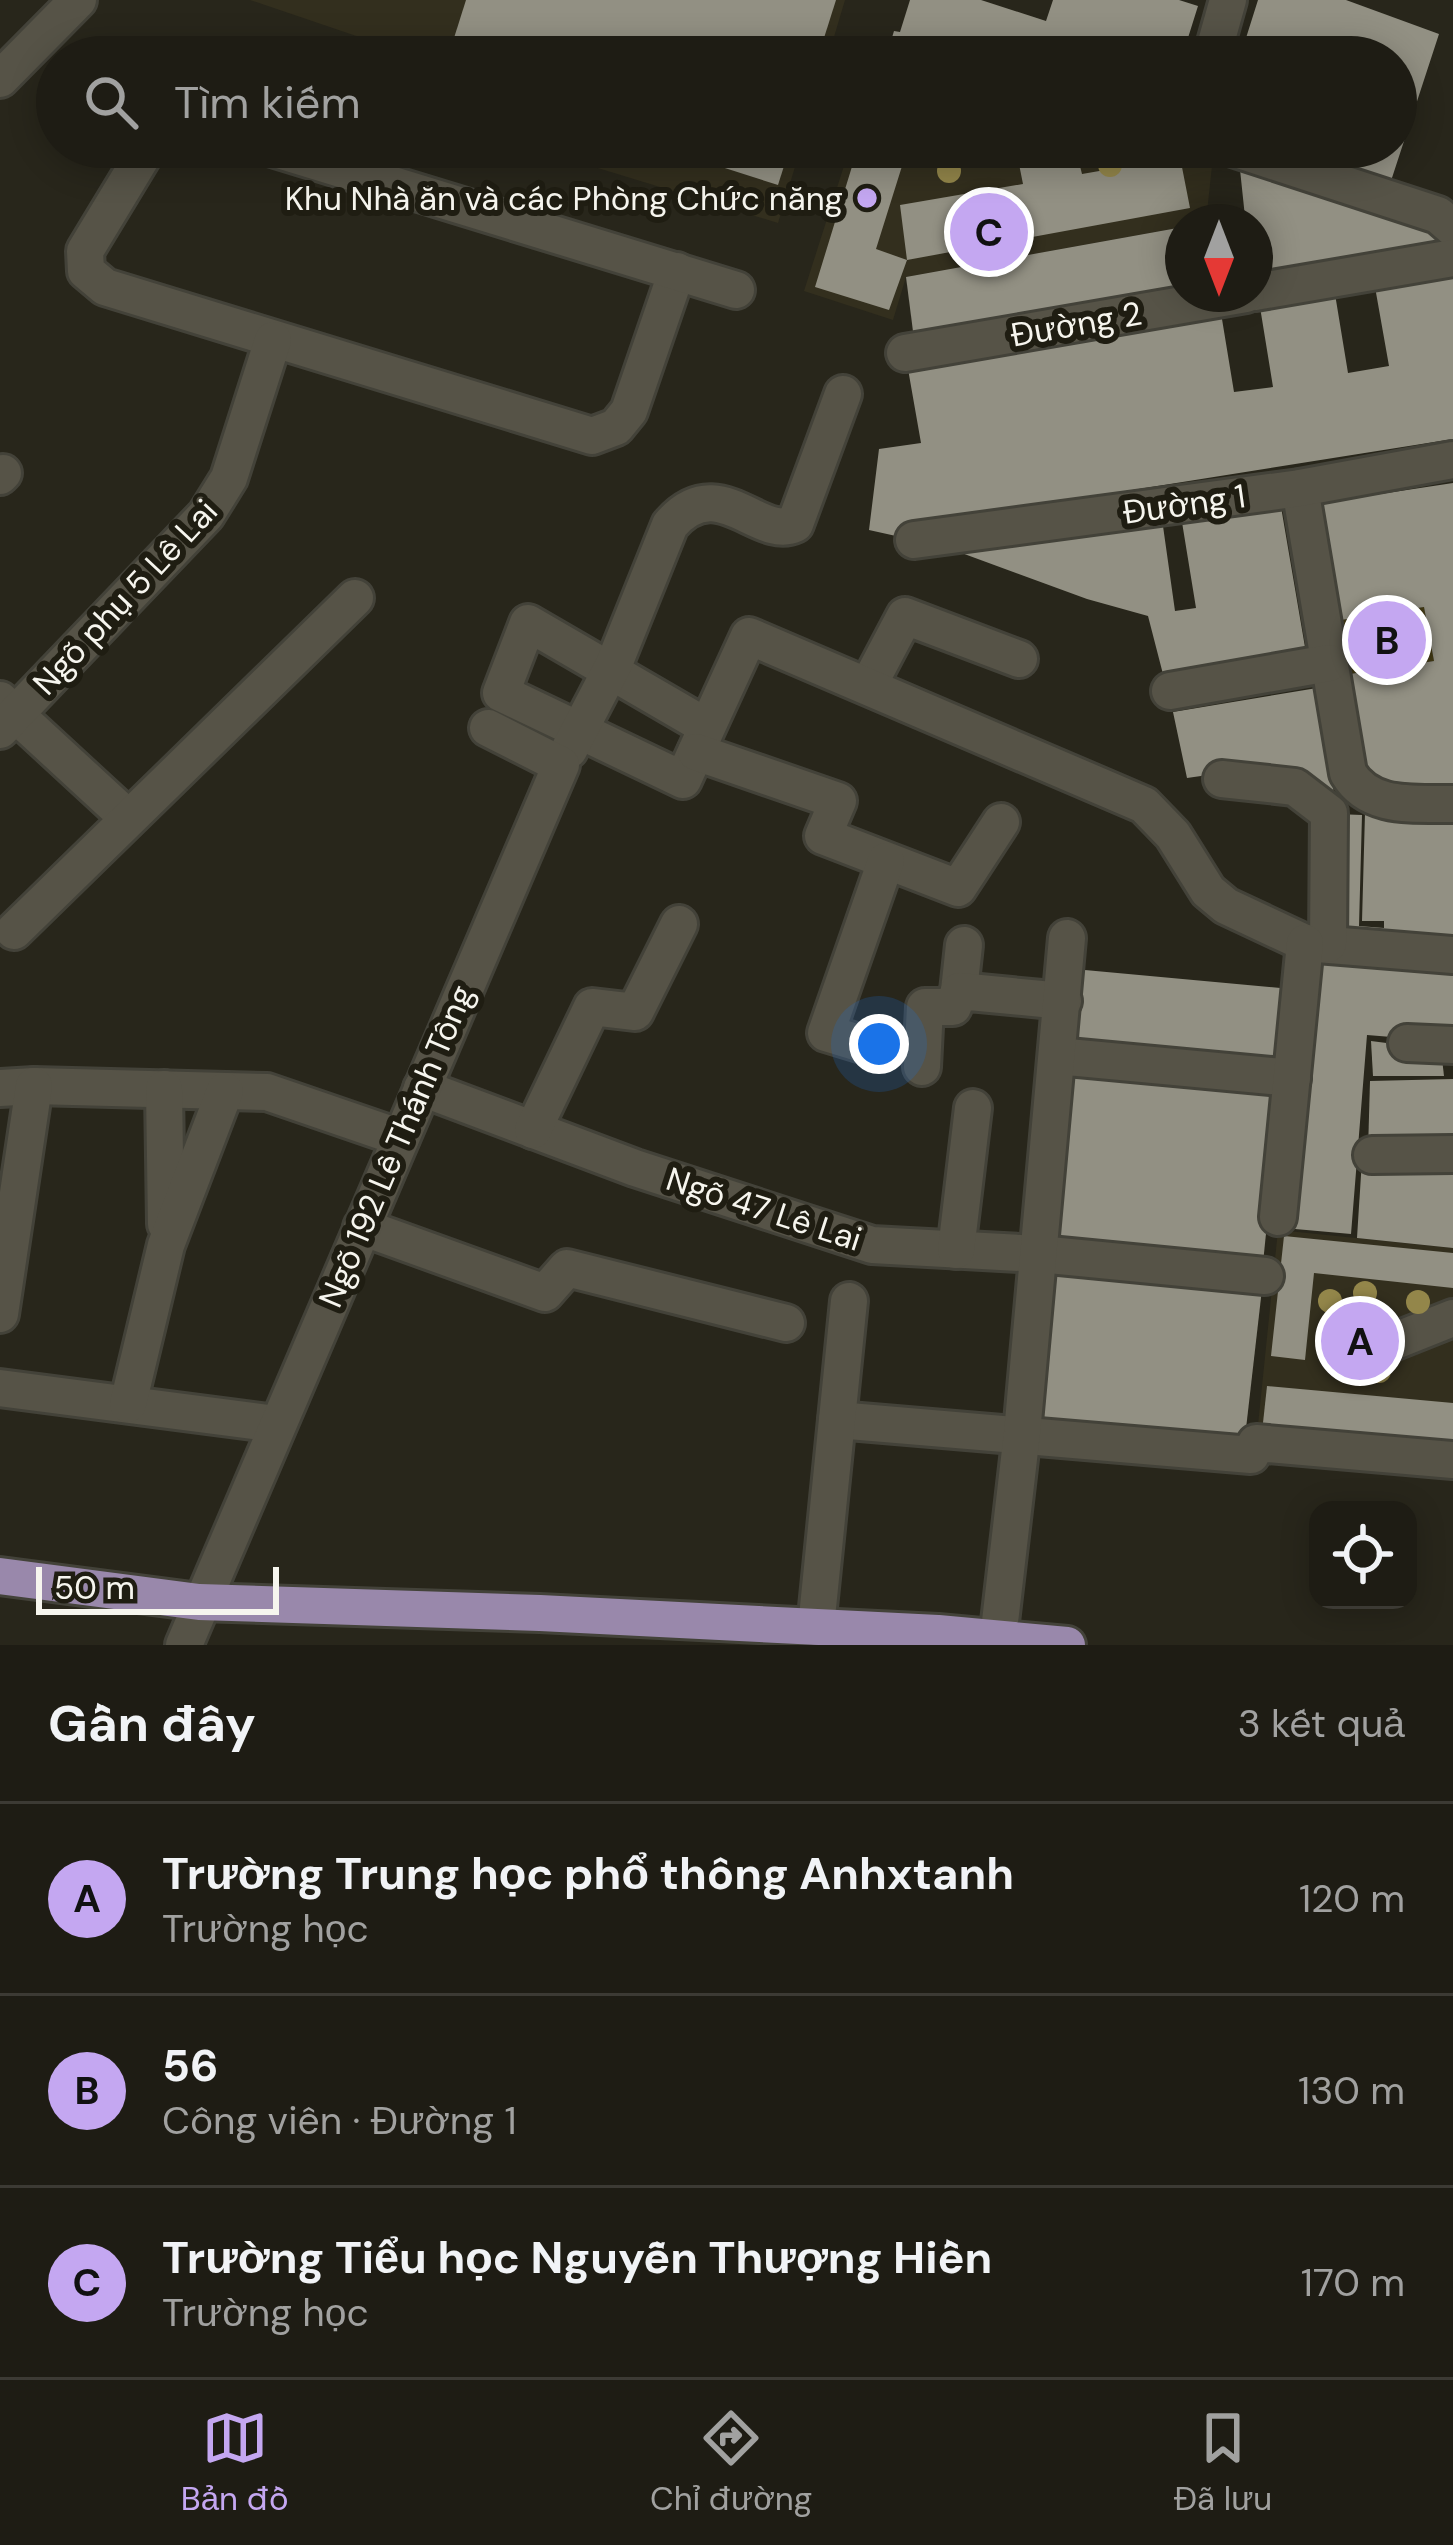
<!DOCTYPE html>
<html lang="vi">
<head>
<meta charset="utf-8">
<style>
  body { margin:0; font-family:"DM Sans",sans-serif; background:#26251d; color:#f1f3f6 }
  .controls { position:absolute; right:36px; bottom:36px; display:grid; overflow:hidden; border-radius:24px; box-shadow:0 6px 30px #0003 }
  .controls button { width:108px; height:108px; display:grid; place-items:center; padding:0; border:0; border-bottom:3px solid #3c3a34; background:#1e1c14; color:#f1f3f6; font:60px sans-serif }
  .compass { position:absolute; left:1165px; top:204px; width:108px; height:108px; border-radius:50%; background:#1e1c14; box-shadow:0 6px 30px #0003; rotate:180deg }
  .scale { position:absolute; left:36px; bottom:30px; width:243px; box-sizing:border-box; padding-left:12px; border:6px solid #f6f5ee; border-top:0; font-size:33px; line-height:42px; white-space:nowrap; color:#f6f5ee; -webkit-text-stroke:9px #1f1d12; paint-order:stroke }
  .you { position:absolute; left:879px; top:1044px; width:42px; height:42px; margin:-30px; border:9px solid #fff; border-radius:50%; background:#1a73e8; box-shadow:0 0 0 18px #1a73e833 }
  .badge { display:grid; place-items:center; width:78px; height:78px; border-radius:50%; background:#c4a7f1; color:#111; font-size:39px; font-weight:700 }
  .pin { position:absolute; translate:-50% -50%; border:6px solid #fff; box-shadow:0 3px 12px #0006 }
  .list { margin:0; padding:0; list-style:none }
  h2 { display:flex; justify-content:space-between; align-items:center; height:156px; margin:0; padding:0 48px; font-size:51px }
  h2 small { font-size:39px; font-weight:400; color:#a1a1a0 }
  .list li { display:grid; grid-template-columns:78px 1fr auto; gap:36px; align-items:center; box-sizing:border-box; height:192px; padding:0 48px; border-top:3px solid #3c3a34 }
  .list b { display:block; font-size:45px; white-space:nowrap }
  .list p { margin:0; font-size:39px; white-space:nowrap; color:#a1a1a0 }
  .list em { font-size:39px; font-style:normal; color:#a1a1a0 }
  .icon { flex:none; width:66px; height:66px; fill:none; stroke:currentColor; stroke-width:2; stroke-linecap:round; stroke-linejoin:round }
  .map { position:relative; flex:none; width:1453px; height:1645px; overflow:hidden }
  .search { position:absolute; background:#1e1c14; box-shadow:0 6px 30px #0003; left:36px; right:36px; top:36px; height:132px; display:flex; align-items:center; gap:30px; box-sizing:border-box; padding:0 42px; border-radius:66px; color:#a1a1a0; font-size:45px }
  .sheet { height:732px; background:#1e1c14 }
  nav { display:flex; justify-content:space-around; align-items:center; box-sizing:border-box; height:168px; border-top:3px solid #3c3a34; background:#1e1c14; font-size:33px; color:#a1a1a0 }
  nav a { display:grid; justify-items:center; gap:6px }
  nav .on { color:#c4a7f1 }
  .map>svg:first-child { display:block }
</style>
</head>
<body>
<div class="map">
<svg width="1453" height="1645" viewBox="0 0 1453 1645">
  <rect width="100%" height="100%" fill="#28261b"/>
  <!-- built -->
  <g fill="#332f1e">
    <path d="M250,0H845L828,57H373L374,42Z"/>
    <path d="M529,147H801L778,223Z"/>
    <path d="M850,147H1214L1206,222H1183V227L906,277L893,320L804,291Z"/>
    <path d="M1278,1230L1453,1248V1453L1257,1435Z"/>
  </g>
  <!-- green -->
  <path fill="#443b14" d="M1424,607L1434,661L1350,674L1341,620Z"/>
  <!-- building -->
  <g fill="#929083">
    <path d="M466,0H836L818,57H448Z"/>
    <path d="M910,0H981L1046,21L1053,0H1179L1198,6L1182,57H1075L1038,46L1034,57H981L939,44L935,57H886L894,31L900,32Z"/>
    <path d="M1258,0H1346L1439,34L1389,187L1286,147H1396V57H1240Z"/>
    <path d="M659,147H790L778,185Z"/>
    <path d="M858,147H908L876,249L907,260L900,205L1023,184L1018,159L1076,150L1082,174L1180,157L1190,208L907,260L889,310L815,287Z"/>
    <path d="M1239,160L1430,223L1443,243L1255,276V222H1230L1245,217Z"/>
    <path d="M1183,227V291L914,339L906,277Z"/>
    <path d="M1453,273V439L912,525L914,540L869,530L879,449L921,443L908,369L1221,313L1234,392L1273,387L1260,307L1335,294L1348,373L1389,366L1375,287Z"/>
    <path d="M1453,483V787L1389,781L1372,774L1367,766L1350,674L1434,661L1424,607L1341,620L1321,503Z"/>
    <path d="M1280,501L1306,653L1164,678L1148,616L1087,599L948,548L1162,519L1175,611L1196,608L1181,516Z"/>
    <path d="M1317,688L1336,806L1215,774L1187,778L1173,712Z"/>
    <path d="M1365,813L1453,819V941L1335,935L1336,814L1362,815L1359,926L1384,928V921H1362Z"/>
    <path d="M1307,955L1453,965V1042L1367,1035L1351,1234L1284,1228Z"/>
    <path d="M1074,969L1291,989L1282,1068L1067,1047Z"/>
    <path d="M1371,1041L1441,1050L1444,1076H1373Z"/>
    <path d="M1065,1065L1281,1086L1263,1263L1049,1242Z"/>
    <path d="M1453,1079V1150L1368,1151L1370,1081Z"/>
    <path d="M1362,1159L1453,1161V1248L1357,1238Z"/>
    <path d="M1284,1236L1453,1253V1288L1314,1273L1305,1360L1271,1356Z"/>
    <path d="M1045,1268L1262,1289L1244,1446L1031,1424Z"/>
    <path d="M1267,1386L1453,1403V1448L1262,1432Z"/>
  </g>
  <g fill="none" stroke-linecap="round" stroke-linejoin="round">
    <defs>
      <g id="minor">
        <path d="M1212,57L1228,0"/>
        <path d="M0,79L78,0"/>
        <path d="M148,147L85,251L86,271L105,287L592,436L616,427L629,411L677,271"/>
        <path d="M269,147L736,290"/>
        <path d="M1230,147L1438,215L1453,228"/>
        <path d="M1255,292L1453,258"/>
        <path d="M905,353L1246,294"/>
        <path d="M0,476L3,473"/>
        <path d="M1300,488L1348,773C1370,810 1415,803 1453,804"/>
        <path d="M914,540L1300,488L1453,460"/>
        <path d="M868,686L905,616L1019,659"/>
        <path d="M1170,691L1329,663"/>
        <path d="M0,700L128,818"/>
        <path d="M707,727L528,623L501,693L683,780L749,636L1144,805L1173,835L1208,891L1226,906L1305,943L1453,955"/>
        <path d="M0,730L206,515L229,478L273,340"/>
        <path d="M569,750L614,664L670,525C718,469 759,541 795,524L843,394"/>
        <path d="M696,752L838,801L823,836L958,888L1001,822"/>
        <path d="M1222,779L1295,787L1329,813L1328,944"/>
        <path d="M14,931L355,598"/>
        <path d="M959,991L964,945"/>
        <path d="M1407,1043L1453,1045"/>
        <path d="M872,1047L826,1033L886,861"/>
        <path d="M1057,1056L1292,1078"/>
        <path d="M922,1067L925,1007H953L959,991L1063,1001"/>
        <path d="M0,1088L34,1086L267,1092L401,1138"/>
        <path d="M422,1088L635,1168L872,1245L1039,1254L1265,1276"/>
        <path d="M164,1089L166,1224"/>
        <path d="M533,1130L592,1007L635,1012L679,924"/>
        <path d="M1372,1155L1453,1154"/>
        <path d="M1278,1217L1305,943"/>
        <path d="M362,1227L545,1293L567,1268L786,1323"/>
        <path d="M956,1250L973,1108"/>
        <path d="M0,1314L34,1086"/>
        <path d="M1390,1343L1453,1318"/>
        <path d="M0,1388L276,1424"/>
        <path d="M128,1404L166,1245L225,1091"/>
        <path d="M837,1420L1251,1455L1256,1443L1453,1460"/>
        <path d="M816,1627L849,1301"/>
        <path d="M998,1639L1022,1433L1067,938"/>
        <path d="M184,1645L561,765L488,728"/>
      </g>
      <path id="major" d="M0,1576L199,1602L540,1613L938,1633L1067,1645"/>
    </defs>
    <!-- minor casing -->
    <use href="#minor" stroke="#434239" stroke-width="42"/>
    <!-- major casing -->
    <use href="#major" stroke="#434239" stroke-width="42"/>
    <!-- minor -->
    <use href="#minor" stroke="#565347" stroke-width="36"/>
    <!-- major -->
    <use href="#major" stroke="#9988ab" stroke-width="36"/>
  </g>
  <!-- trees -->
  <g fill="#93864a">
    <circle cx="1110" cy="165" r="12"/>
    <circle cx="949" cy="171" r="12"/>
    <circle cx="1365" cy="1293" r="12"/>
    <circle cx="1330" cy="1301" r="12"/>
    <circle cx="1418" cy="1302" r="12"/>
    <circle cx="1343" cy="1352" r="12"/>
    <circle cx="1379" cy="1371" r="12"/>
  </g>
  <!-- markers -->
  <circle fill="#c4a7f1" stroke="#1f1d12" stroke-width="4.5" cx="867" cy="198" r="12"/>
  <g text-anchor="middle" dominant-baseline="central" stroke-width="12" stroke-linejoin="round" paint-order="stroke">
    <!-- poi labels -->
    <g font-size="33" fill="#f6f5ee" stroke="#1f1d12" text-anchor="end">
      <text x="843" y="198">Khu Nhà ăn và các Phòng Chức năng</text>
    </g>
    <!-- street labels -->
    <g font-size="33" fill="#f6f5ee" stroke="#1f1d12">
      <text transform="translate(1076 324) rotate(-10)">Đường 2</text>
      <text transform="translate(1184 504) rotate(-8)">Đường 1</text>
      <text transform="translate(125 597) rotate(-47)">Ngõ phụ 5 Lê Lai</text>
      <text transform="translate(396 1146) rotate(-67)">Ngõ 192 Lê Thánh Tông</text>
      <text transform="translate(764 1209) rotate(18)">Ngõ 47 Lê Lai</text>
    </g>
  </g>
</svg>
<div class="controls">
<button><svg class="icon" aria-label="locate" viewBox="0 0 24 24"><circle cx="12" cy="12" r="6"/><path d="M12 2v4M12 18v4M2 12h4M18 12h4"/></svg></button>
</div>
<svg class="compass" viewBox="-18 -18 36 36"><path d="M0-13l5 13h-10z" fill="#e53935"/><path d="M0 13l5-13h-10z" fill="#a1a1a0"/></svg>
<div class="scale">50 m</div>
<div class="you"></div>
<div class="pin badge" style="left:1360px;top:1341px">A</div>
<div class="pin badge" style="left:1387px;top:640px">B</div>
<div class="pin badge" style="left:989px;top:232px">C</div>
<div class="search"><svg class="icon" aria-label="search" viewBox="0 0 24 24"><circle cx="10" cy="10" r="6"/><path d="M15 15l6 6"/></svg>Tìm kiếm</div>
</div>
<section class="sheet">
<h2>Gần đây<small>3 kết quả</small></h2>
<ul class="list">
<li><span class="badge">A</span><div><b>Trường Trung học phổ thông Anhxtanh</b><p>Trường học</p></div><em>120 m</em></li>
<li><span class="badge">B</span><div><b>56</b><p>Công viên · Đường 1</p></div><em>130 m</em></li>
<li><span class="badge">C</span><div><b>Trường Tiểu học Nguyễn Thượng Hiền</b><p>Trường học</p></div><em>170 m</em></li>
</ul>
</section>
<nav>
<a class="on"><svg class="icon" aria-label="map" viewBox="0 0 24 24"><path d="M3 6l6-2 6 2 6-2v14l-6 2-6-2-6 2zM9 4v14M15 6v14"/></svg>Bản đồ</a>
<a><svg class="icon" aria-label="directions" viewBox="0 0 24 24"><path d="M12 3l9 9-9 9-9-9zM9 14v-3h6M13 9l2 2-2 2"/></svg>Chỉ đường</a>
<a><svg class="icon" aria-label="saved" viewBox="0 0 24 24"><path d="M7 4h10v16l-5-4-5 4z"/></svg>Đã lưu</a>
</nav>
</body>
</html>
